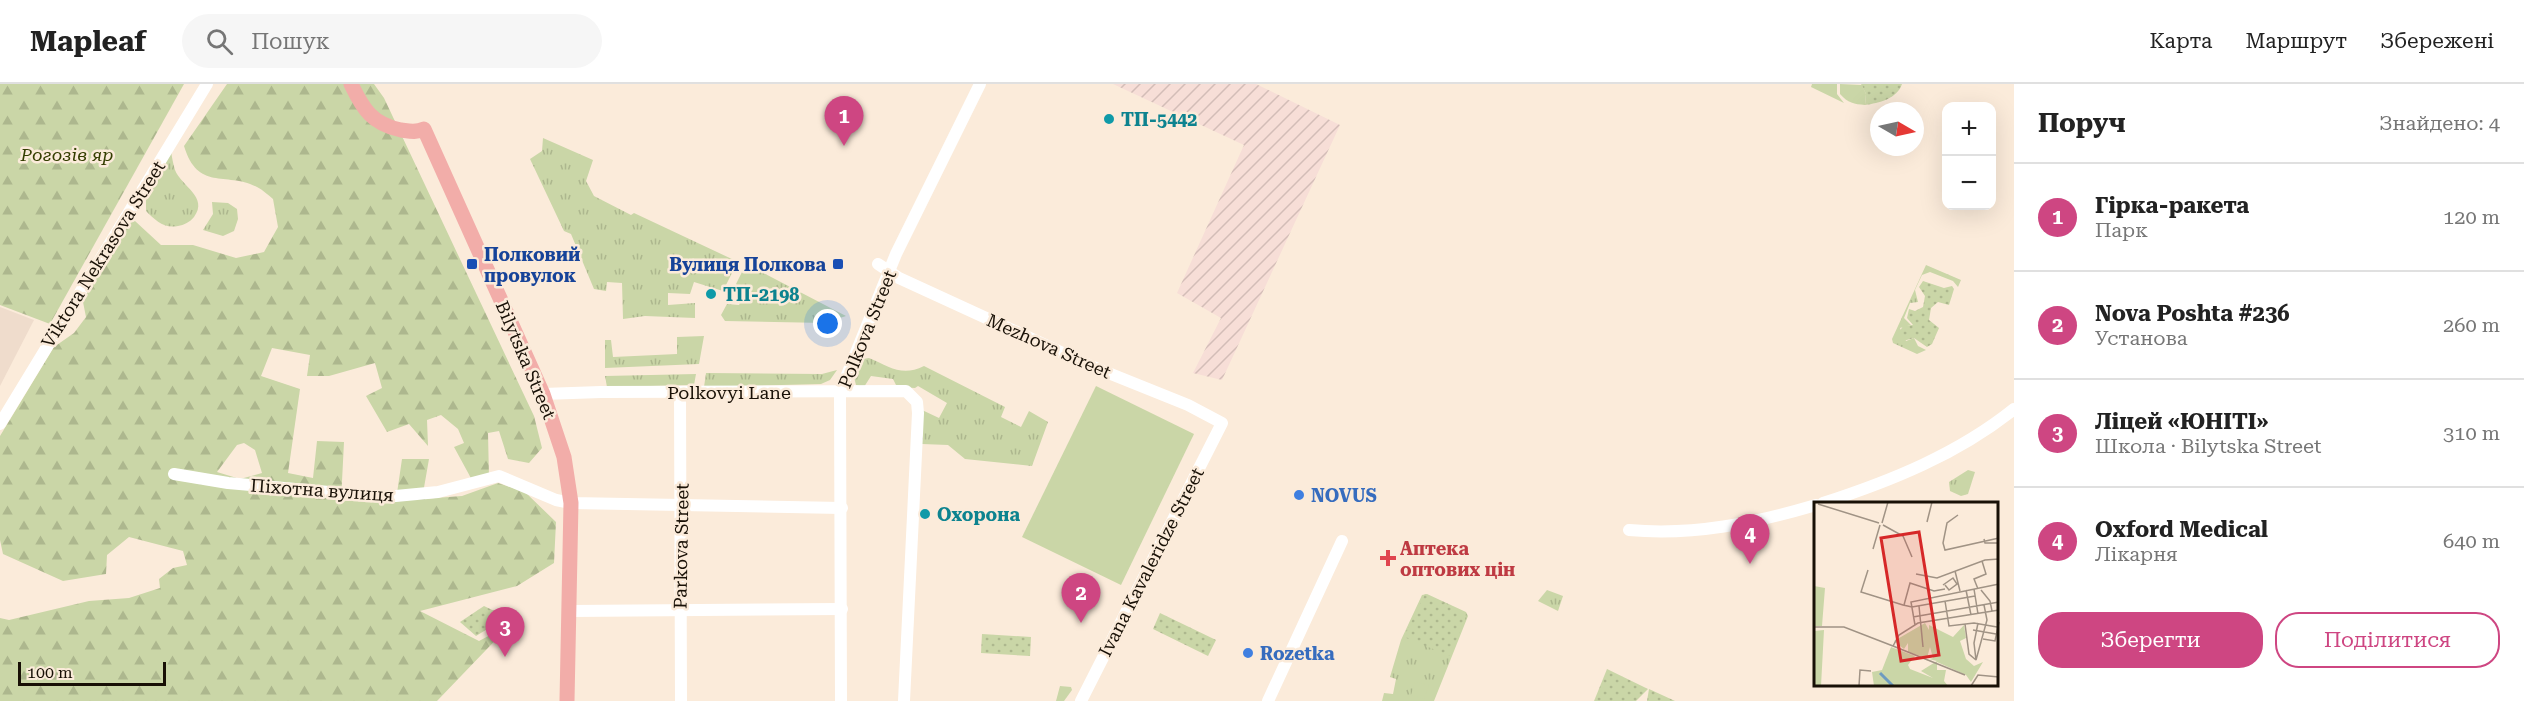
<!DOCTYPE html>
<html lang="uk">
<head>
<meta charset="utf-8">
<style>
  body { margin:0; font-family:"Roboto Serif",serif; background:#f6f6f6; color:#222 }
  .controls { position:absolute; right:18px; top:18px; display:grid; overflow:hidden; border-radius:12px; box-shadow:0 6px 24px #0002 }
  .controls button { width:54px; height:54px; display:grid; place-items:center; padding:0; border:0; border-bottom:2px solid #e0e0e0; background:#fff; color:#222; font:30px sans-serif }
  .compass { position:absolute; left:1870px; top:18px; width:54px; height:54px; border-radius:50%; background:#fff; box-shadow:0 6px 24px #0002; rotate:99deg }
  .scale { position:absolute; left:18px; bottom:15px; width:148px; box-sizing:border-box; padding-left:6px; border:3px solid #181006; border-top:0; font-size:16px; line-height:21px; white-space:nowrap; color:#181006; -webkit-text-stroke:4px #fbebda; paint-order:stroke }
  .you { position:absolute; left:828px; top:240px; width:21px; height:21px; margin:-15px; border:4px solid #fff; border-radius:50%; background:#1a73e8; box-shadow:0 0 0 9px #1a73e833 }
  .badge { display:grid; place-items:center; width:39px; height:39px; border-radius:50%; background:#ce4682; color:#fff; font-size:20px; font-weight:700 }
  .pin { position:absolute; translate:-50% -50px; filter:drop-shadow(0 2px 3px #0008) }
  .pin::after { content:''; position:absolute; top:32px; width:21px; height:18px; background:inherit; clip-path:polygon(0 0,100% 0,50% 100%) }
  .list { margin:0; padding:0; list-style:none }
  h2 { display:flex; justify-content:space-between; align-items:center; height:78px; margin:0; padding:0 24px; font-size:26px }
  h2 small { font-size:20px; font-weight:400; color:#767676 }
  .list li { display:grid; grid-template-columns:39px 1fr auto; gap:18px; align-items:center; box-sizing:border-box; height:108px; padding:0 24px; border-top:2px solid #e0e0e0 }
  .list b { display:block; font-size:22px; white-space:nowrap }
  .list p { margin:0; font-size:20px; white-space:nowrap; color:#767676 }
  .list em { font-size:20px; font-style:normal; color:#767676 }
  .actions { display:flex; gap:12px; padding:18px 24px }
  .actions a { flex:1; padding:14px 0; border:2px solid #ce4682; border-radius:24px; text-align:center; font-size:21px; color:#ce4682 }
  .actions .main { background:#ce4682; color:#fff }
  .icon { flex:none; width:33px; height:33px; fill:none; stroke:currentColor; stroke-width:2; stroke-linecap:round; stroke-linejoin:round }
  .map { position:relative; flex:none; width:2014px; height:617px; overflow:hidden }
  header { display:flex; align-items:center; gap:36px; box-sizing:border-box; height:84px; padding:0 30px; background:#fff; border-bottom:2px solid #e0e0e0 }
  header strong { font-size:28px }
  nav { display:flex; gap:33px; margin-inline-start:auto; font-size:21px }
  .search { width:420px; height:54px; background:#f6f6f6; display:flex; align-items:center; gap:15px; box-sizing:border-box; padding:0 21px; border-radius:33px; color:#767676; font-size:22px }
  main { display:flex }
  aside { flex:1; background:#fff }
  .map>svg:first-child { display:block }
</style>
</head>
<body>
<header>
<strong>Mapleaf</strong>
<div class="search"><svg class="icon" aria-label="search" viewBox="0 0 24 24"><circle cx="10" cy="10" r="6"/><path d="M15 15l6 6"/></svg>Пошук</div>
<nav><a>Карта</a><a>Маршрут</a><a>Збережені</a></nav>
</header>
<main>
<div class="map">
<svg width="2014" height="617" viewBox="0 0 2014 617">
  <defs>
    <pattern id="industrial-furrows" width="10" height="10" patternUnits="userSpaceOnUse" patternTransform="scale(1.5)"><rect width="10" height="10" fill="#f7ded7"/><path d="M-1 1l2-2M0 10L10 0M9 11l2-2" fill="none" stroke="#d3bdb7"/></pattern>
    <pattern id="grass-tufts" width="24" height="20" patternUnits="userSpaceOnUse" patternTransform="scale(1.5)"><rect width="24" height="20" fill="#cad6a7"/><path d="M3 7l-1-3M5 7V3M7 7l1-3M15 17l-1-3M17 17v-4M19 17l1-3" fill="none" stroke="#adb78e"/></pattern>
    <pattern id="forest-firs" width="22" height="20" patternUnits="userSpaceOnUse" patternTransform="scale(1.5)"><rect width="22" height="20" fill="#cad6a7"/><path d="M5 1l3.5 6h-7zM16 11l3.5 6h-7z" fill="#adb78e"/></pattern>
    <pattern id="park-dots" width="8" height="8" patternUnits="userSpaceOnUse" patternTransform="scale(1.5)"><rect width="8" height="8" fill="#cad6a7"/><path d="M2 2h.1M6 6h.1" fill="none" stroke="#adb78e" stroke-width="1.8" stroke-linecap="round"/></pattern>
  </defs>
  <rect width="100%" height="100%" fill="#fbebda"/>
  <!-- industrial -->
  <path fill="url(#industrial-furrows)" d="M1113,0H1256L1340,41L1222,296L1193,289L1221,234L1177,209L1244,61Z"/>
  <!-- medical -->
  <path fill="#efdccc" d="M0,223L34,236L0,302Z"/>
  <!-- grass -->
  <g fill="url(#grass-tufts)">
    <path d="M1812,0H1837V10L1844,19L1811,3Z"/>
    <path d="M543,54L593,76L586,97L594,112L631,131L634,129L734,176L736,181L723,207L694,198L690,210L668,209V221L695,219V234L645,232L623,235L622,199L607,198L606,207L594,205L571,150L564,147L530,75L542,67Z"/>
    <path d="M171,67C172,73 173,80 175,86C181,102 209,113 194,133C190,138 184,141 178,142C164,145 155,136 146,127V109Z"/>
    <path d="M212,118L228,119L237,125L238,135L234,147L223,152L203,146L213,130Z"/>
    <path d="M746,180L846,232L825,239L725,237L721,231L727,220L739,221L744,210L739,206L736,200Z"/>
    <path d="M1926,181L1961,196L1958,203L1953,197L1930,188L1922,191L1915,206L1918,218L1910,219L1904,234L1911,241L1900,244L1906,257L1914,254L1918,262L1926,266L1917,270L1893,259L1892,255Z"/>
    <path d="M704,252L699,280L605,284V256H611L613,273L677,270V253Z"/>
    <path d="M869,274C890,283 902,293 924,282L1005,323L1001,333L1021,343L1029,327L1048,338L1032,382L965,375L948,361L922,360V326L939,334L947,319L918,302L915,304L897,303L893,295L871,292L864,303L856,301L854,293L863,275Z"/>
    <path d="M837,286L830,296L821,300L704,303L706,289L822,290Z"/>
    <path d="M696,290L694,301L607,303L605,292Z"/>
    <path d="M1968,386L1975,388L1968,410L1961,412L1950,407L1949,398Z"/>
    <path d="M1547,506L1563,512L1558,527L1538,517Z"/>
    <path d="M1427,510L1466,528L1468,532L1434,617H1382L1384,609L1393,610L1396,595L1390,593L1401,556L1422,511Z"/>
    <path d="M1060,602L1071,603L1072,606L1064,617H1056Z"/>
  </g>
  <!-- forest -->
  <g fill="url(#forest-firs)" fill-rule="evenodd">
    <path d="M0,0H184L50,240L0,221Z"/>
    <path d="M227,0H374L384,14L534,332L542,364L529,379L508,375L499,347L488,349L489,393L472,396L454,363L464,359L458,345L441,331L427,336L428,362L409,340L387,348L366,312L382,304L375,279L329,292H307L310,271L272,264L261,292L300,305L288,389L313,394L317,357L344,358L341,417L396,416L402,375H429L422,415L462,412L498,399L525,408L556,438L554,479L517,502L420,527L479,557L511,540L437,617H0V534L9,536L89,517L129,514L160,504L159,495L173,484L187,481L183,467L129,453L107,471L106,490L63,497L3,470L0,456V352L54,263L74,249L86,233L82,213L126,140L135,137L161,161H193L236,174L264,168L278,143L273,115C268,111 263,106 257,103C226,87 198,108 184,62ZM244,359L255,366L262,389L240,395L217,388L237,361Z"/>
  </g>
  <!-- park -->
  <g fill="url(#park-dots)">
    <path d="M1861,0H1902C1897,15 1879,19 1865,21L1866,10Z"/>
    <path d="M1923,197L1944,204L1952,202L1954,205L1949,221L1938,218L1931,224L1929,236L1939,244L1932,260L1927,263L1914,254L1903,257L1898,250L1903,242L1913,241L1907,234L1909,225L1915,227L1923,223L1925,212L1919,203Z"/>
    <path d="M1425,510L1467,530L1450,572L1404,553Z"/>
    <path d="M484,522L507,533L476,552L460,538Z"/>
    <path d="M1160,529L1216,556L1208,572L1153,545Z"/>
    <path d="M982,550L1031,553L1030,572L981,569Z"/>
    <path d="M1607,585L1648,605L1636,617H1594Z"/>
    <path d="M1649,605L1675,617H1647Z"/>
  </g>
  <!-- pitch -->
  <g fill="#cad6a7">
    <path d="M1840,0L1862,1L1866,10L1865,21C1854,20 1848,19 1840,10Z"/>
    <path d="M1096,302L1194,350L1121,501L1022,453Z"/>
    <path d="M1415,598L1429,601L1424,615L1411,611Z"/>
  </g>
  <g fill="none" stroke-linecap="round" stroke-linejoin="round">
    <!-- minor -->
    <g stroke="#fff" stroke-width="12">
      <path d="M878,180L899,194L1091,282L1188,321L1222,339L1081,617"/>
      <path d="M680,308L681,617"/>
      <path d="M543,310L601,308L906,307L917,318L918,329L904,617"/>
      <path d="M0,340L207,0"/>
      <path d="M174,390L228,399L385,413L438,408L499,392L556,416L571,419L842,424"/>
      <path d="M1823,419C1891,397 1958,370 2014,325"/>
      <path d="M1629,446C1693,452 1755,439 1816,421"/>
      <path d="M570,527L842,525"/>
      <path d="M841,617L840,308L896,170L980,0"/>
      <path d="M1268,617L1342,457"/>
    </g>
    <!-- major -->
    <path stroke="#f2ada9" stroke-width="15" d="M351,0C363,25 372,40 401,46C409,47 416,49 424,45L543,310L564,373L571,419L567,617"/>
  </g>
  <!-- markers -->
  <g fill="#0f9aa8" stroke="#fbebda" stroke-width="2">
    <circle cx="1109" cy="35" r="6"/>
    <circle cx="711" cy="210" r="6"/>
    <circle cx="925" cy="430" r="6"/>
  </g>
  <g fill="#1a4fb4" stroke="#fbebda" stroke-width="2">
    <rect x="466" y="174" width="12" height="12" rx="3"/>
    <rect x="832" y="174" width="12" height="12" rx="3"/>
  </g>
  <g fill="#3f7fe0" stroke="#fbebda" stroke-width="2">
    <circle cx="1299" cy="411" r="6"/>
    <circle cx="1248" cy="569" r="6"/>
  </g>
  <path fill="#e0444e" stroke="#fbebda" stroke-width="2" d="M1385 465h6v6h6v6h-6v6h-6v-6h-6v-6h6z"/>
  <g text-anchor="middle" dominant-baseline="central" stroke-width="5" stroke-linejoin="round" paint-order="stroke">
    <!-- culture labels -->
    <g font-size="18" font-weight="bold" fill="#0d838f" stroke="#fbebda" text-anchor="start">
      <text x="1121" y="35">ТП-5442</text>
      <text x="723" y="210">ТП-2198</text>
      <text x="937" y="430">Охорона</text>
    </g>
    <!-- park labels -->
    <g font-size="18" font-style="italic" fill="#343e00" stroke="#fbebda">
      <text x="67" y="70">Рогозів яр</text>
    </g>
    <!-- street labels -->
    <g font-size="18" fill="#181006" stroke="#fbebda">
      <text transform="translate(103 170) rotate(-58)">Viktora Nekrasova Street</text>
      <text transform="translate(867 245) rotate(-68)">Polkova Street</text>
      <text transform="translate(1049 262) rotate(24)">Mezhova Street</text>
      <text transform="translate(526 276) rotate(67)">Bilytska Street</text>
      <text x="729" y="308">Polkovyi Lane</text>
      <text transform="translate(322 406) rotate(4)">Піхотна вулиця</text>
      <text transform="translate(681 462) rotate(-89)">Parkova Street</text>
      <text transform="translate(1151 478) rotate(-63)">Ivana Kavaleridze Street</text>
    </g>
    <!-- transit labels -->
    <g font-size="18" font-weight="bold" fill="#164399" stroke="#fbebda" text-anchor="start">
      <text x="484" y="170">Полковий<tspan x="484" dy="21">провулок</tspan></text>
      <text x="826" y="180" text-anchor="end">Вулиця Полкова</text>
    </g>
    <!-- shop labels -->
    <g font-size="18" font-weight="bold" fill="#366cbe" stroke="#fbebda" text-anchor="start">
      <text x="1311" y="411">NOVUS</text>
      <text x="1260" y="569">Rozetka</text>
    </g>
    <!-- health labels -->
    <g font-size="18" font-weight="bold" fill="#be3a42" stroke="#fbebda" text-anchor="start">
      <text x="1400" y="464">Аптека<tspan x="1400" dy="21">оптових цін</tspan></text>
    </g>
  </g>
  <!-- overview -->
  <g transform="translate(1814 418)">
    <rect width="184" height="184" fill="#fbebda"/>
    <path d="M0,84L11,86L8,124H0ZM10,128L7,184H0V129Z" fill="#cad6a7"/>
    <path d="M111,121L115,128V123L139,135L150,123L152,136L146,139L152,157L160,164L169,160L157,180L152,173L123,160V168H132L130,179L134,184H60L58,170L68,168L77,145L101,154L94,163L96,167L119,176L107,169L123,159L115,157L119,156L116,145L113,156L94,150V141L90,147L80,139Z" fill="#cad6a7"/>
    <path fill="none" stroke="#6d9bbf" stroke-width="3" d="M66,171L79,184"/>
    <path fill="none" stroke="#a09385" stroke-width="1.5" d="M4,2L65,21M144,13L133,21L129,41L131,48L185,36M113,20L118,0M68,21L74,0M69,23L89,34L98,55M170,37L171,41H185M59,47L66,23M54,68L47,90L89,103L98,105L161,94M141,69L146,89M102,72L123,76L171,58L185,57M129,83L139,76L143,82L135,88L131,83M160,87L164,112M164,87L160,77L172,72L168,59M152,88L157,113M167,88L176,99L178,109M131,99L135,124L160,121L183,125M90,103L96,81L120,89L131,87M105,104L109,145M99,115L185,100M151,122L155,152L162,158M101,123L97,100L185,82M0,125H30L79,144L85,133L104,121L185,108M159,128L182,132M169,137L181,139L185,120M79,144L151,173M162,158L173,118L170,103M162,158L160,141L164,121M45,184L46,168L57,169M157,184L164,173L185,175"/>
    <path fill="#d62828" fill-opacity="0.15" stroke="#d62828" stroke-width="3" d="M105,30L125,153L87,159L67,36Z"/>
    <rect width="184" height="184" fill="none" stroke="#181006" stroke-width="3"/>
  </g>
</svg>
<div class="controls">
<button>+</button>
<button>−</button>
</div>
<svg class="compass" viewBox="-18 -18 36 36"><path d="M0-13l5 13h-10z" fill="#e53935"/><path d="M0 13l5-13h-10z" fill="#767676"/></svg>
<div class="scale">100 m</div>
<div class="you"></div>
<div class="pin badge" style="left:844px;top:62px">1</div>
<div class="pin badge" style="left:1081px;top:539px">2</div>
<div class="pin badge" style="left:505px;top:573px">3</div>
<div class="pin badge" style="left:1750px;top:480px">4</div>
</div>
<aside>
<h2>Поруч<small>Знайдено: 4</small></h2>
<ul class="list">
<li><span class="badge">1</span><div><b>Гірка-ракета</b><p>Парк</p></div><em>120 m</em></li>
<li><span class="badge">2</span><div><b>Nova Poshta #236</b><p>Установа</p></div><em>260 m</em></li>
<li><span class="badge">3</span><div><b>Ліцей «ЮНІТІ»</b><p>Школа · Bilytska Street</p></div><em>310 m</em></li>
<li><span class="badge">4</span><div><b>Oxford Medical</b><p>Лікарня</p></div><em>640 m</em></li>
</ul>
<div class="actions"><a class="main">Зберегти</a><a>Поділитися</a></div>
</aside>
</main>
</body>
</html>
